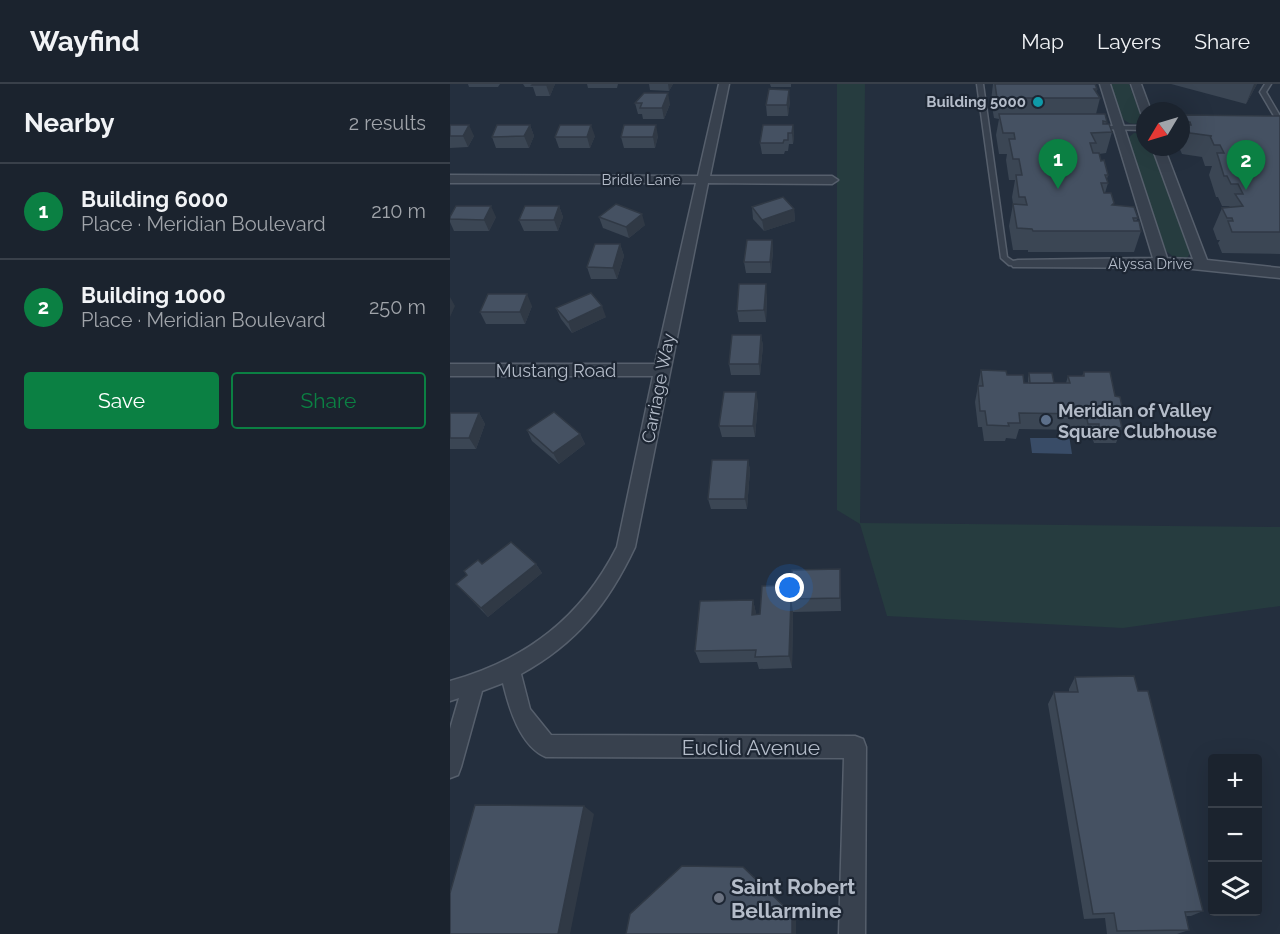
<!DOCTYPE html>
<html lang="en">
<head>
<meta charset="utf-8">
<style>
  body { margin:0; font-family:Raleway,sans-serif; background:#282f3a; color:#f1f3f6 }
  .controls { position:absolute; right:18px; bottom:18px; display:grid; overflow:hidden; border-radius:6px; box-shadow:0 6px 24px #0002 }
  .controls button { width:54px; height:54px; display:grid; place-items:center; padding:0; border:0; border-bottom:2px solid #39404a; background:#1b232e; color:#f1f3f6; font:30px sans-serif }
  .compass { position:absolute; left:686px; top:18px; width:54px; height:54px; border-radius:50%; background:#1b232e; box-shadow:0 6px 24px #0002; rotate:232deg }
  .you { position:absolute; left:340px; top:504px; width:21px; height:21px; margin:-15px; border:4px solid #fff; border-radius:50%; background:#1a73e8; box-shadow:0 0 0 9px #1a73e833 }
  .badge { display:grid; place-items:center; width:39px; height:39px; border-radius:50%; background:#0b8043; color:#fff; font-size:20px; font-weight:700 }
  .pin { position:absolute; translate:-50% -50px; filter:drop-shadow(0 2px 3px #0008) }
  .pin::after { content:''; position:absolute; top:32px; width:21px; height:18px; background:inherit; clip-path:polygon(0 0,100% 0,50% 100%) }
  .list { margin:0; padding:0; list-style:none }
  h2 { display:flex; justify-content:space-between; align-items:center; height:78px; margin:0; padding:0 24px; font-size:26px }
  h2 small { font-size:20px; font-weight:400; color:#a0a4aa }
  .list li { display:grid; grid-template-columns:39px 1fr auto; gap:18px; align-items:center; box-sizing:border-box; height:96px; padding:0 24px; border-top:2px solid #39404a }
  .list b { display:block; font-size:22px; white-space:nowrap }
  .list p { margin:0; font-size:20px; white-space:nowrap; color:#a0a4aa }
  .list em { font-size:20px; font-style:normal; color:#a0a4aa }
  .actions { display:flex; gap:12px; padding:18px 24px }
  .actions a { flex:1; padding:14px 0; border:2px solid #0b8043; border-radius:6px; text-align:center; font-size:21px; color:#0b8043 }
  .actions .main { background:#0b8043; color:#fff }
  .icon { flex:none; width:33px; height:33px; fill:none; stroke:currentColor; stroke-width:2; stroke-linecap:round; stroke-linejoin:round }
  .map { position:relative; flex:none; width:830px; height:850px; overflow:hidden }
  header { display:flex; align-items:center; gap:36px; box-sizing:border-box; height:84px; padding:0 30px; background:#1b232e; border-bottom:2px solid #39404a }
  header strong { font-size:28px }
  nav { display:flex; gap:33px; margin-inline-start:auto; font-size:21px }
  main { display:flex }
  aside { flex:1; background:#1b232e }
  .map>svg:first-child { display:block }
</style>
</head>
<body>
<header>
<strong>Wayfind</strong>
<nav><a>Map</a><a>Layers</a><a>Share</a></nav>
</header>
<main>
<aside>
<h2>Nearby<small>2 results</small></h2>
<ul class="list">
<li><span class="badge">1</span><div><b>Building 6000</b><p>Place · Meridian Boulevard</p></div><em>210 m</em></li>
<li><span class="badge">2</span><div><b>Building 1000</b><p>Place · Meridian Boulevard</p></div><em>250 m</em></li>
</ul>
<div class="actions"><a class="main">Save</a><a>Share</a></div>
</aside>
<div class="map">
<svg width="830" height="850" viewBox="0 0 830 850">
  <rect width="100%" height="100%" fill="#242f3e"/>
  <!-- green -->
  <g fill="#263c3f">
    <path d="M387,0H415L410,439L830,443V522L673,544L437,532L410,440L387,426Z"/>
    <path d="M660,0H679L692,35L690,39C668,45 665,16 660,0Z"/>
    <path d="M684,49L695,50V63H703L741,168L737,174H725L716,167L678,54Z"/>
  </g>
  <!-- water -->
  <path fill="#394c67" d="M611,351H619L622,370L582,369L580,354H611Z"/>
  <g fill="none" stroke-linecap="round" stroke-linejoin="round">
    <defs>
      <g id="service">
        <path d="M527,0H533L557,173L563,177L570,178L571,180L568,182L559,181L551,174Z"/>
        <path d="M815,0H821L816,8L830,32V39L827,37L810,8Z"/>
        <path d="M650,42H695V46L648,45L647,44Z"/>
      </g>
      <g id="minor">
        <path d="M269,0H279L260,92H382L388,96L382,100L258,99L185,463C158,520 127,559 71,590L80,625L101,651L405,652L413,655L416,663L415,850H389L394,674L96,673C70,662 59,624 53,599L32,607L11,683L8,691L0,694V645L9,614L0,617V597C76,576 131,534 167,463L203,292H0V280H205L246,99H0V91L248,92Z"/>
        <path d="M650,0H660L717,174L743,175L702,63H714L757,176L830,184V194L733,184L563,183L561,180L563,177L568,176L703,174Z"/>
        <path d="M681,0H691L701,27H695V30L691,29Z"/>
      </g>
    </defs>
    <!-- service casing -->
    <use href="#service" stroke="#565f6c" stroke-width="3"/>
    <!-- minor casing -->
    <use href="#minor" stroke="#565f6c" stroke-width="3"/>
    <!-- service -->
    <use href="#service" fill="#38414e" fill-rule="evenodd"/>
    <!-- minor -->
    <use href="#minor" fill="#38414e" fill-rule="evenodd"/>
  </g>
  <!-- wall -->
  <g fill="#3b4654">
    <path d="M18,0H50L48,3H19Z"/>
    <path d="M73,0H105L100,12H86L83,3H75Z"/>
    <path d="M137,0H168L167,4H138Z"/>
    <path d="M199,0H223L219,7L200,6Z"/>
    <path d="M320,0H341V3H321Z"/>
    <path d="M543,0H645L647,5L646,8L650,14L646,30L657,38L656,40L662,48L656,69L649,70L651,77L658,91L657,95L658,99L655,109L664,119L663,121L688,134L686,137L691,147L684,168H578V166H563L559,142L563,120L562,113L565,96H559L556,76L557,70H549L546,51L549,35L544,34L541,17Z"/>
    <path d="M721,0H807L796,20Z"/>
    <path d="M340,17L338,32H317L316,21Z"/>
    <path d="M185,19L220,20L214,35H193L192,30H188Z"/>
    <path d="M733,31L830,32V170L772,169L768,159L770,156H767L763,145L772,124L780,123L779,122H772L768,113H766L759,91L762,82H755L752,73L732,70L729,63H731V37Z"/>
    <path d="M0,41L24,52L18,63L0,64Z"/>
    <path d="M80,41L84,52L79,64H46L42,53Z"/>
    <path d="M343,41L344,52L343,60H339L338,67H335L334,70H312L310,59Z"/>
    <path d="M145,52L140,64H109L105,53Z"/>
    <path d="M208,52L205,64H174L171,53Z"/>
    <path d="M109,122L113,133L108,147H74L69,136Z"/>
    <path d="M302,123L344,125L345,137L314,147L303,135Z"/>
    <path d="M0,133H46L39,147H4L0,138Z"/>
    <path d="M149,133L195,141L179,154L153,144Z"/>
    <path d="M322,156L323,167L321,189H296L294,178Z"/>
    <path d="M170,160L174,172L167,195H141L137,183Z"/>
    <path d="M317,211L316,238H289L287,227Z"/>
    <path d="M82,222L75,240H36L30,228Z"/>
    <path d="M106,224L156,233L122,249L111,235Z"/>
    <path d="M311,251L313,262L310,291H281L279,280Z"/>
    <path d="M531,286L557,291L574,299H578V294L579,289L604,299H616L618,292H632L634,288L665,312L673,327L670,335L672,344L666,359H644L643,356H632L630,346L569,345L566,355L556,354L555,357H534L532,343H528L525,318Z"/>
    <path d="M308,318L305,353H272L269,342Z"/>
    <path d="M0,329H29L35,340L26,365H0Z"/>
    <path d="M77,346L130,350L135,360L109,380L82,357Z"/>
    <path d="M298,376L300,386L297,425H261L258,415Z"/>
    <path d="M32,480H86L92,489L38,533L6,500Z"/>
    <path d="M390,485L391,527L343,528L342,584L309,585L307,578L250,579L245,567L303,516L306,530H310L342,501Z"/>
    <path d="M625,593L688,607L753,827L741,832H736L739,846L727,850H657L655,834L634,835L598,620L604,608H619V605Z"/>
  </g>
  <!-- shaded-wall -->
  <g fill="#303945">
    <path d="M97,0H105L100,12L96,1Z"/>
    <path d="M218,0H223L219,7Z"/>
    <path d="M804,0H807L796,20Z"/>
    <path d="M339,6L340,17L338,32L337,21Z"/>
    <path d="M218,9L220,20L214,35L212,24Z"/>
    <path d="M19,41L24,52L18,63L13,52Z"/>
    <path d="M80,41L84,52L79,64L74,52Z"/>
    <path d="M141,41L145,52L140,64L137,53Z"/>
    <path d="M206,41L208,52L205,64L203,53Z"/>
    <path d="M343,41L344,52L343,60L342,49Z"/>
    <path d="M41,122L46,133L39,147L34,136Z"/>
    <path d="M109,122L113,133L108,147L104,136Z"/>
    <path d="M344,125L345,137L314,147L312,136Z"/>
    <path d="M192,130L195,141L179,154L176,143Z"/>
    <path d="M322,156L323,167L321,189L320,178Z"/>
    <path d="M170,160L174,172L167,195L163,184Z"/>
    <path d="M316,200L317,211L316,238L314,226Z"/>
    <path d="M77,210L82,222L75,240L70,228Z"/>
    <path d="M0,213L5,222L0,233Z"/>
    <path d="M152,222L156,233L122,249L118,238Z"/>
    <path d="M311,251L313,262L310,291L309,280Z"/>
    <path d="M306,308L308,318L305,353L303,342Z"/>
    <path d="M29,329L35,340L26,365L19,354Z"/>
    <path d="M130,350L135,360L109,380L103,369Z"/>
    <path d="M298,376L300,386L297,425L295,415Z"/>
    <path d="M86,480L92,489L38,533L31,524Z"/>
    <path d="M341,515L343,528L342,584L339,572Z"/>
    <path d="M303,516L306,529L305,543L302,531Z"/>
    <path d="M134,722L144,730L120,850H108Z"/>
    <path d="M342,830L346,836V850H342Z"/>
  </g>
  <!-- building -->
  <g fill="#455162" stroke="#303945" stroke-width="1.5">
    <path d="M83,0H97L96,1H82Z"/>
    <path d="M545,0H645L647,5H644L650,14H547Z"/>
    <path d="M319,5L339,6L337,21H316Z"/>
    <path d="M194,9H218L212,24H190L192,19H185Z"/>
    <path d="M549,30H655L657,38L653,37V40H659L662,48L641,49L646,59H640L643,69H649L651,77L654,76L658,91H655L658,99H651L654,109H661L664,119L662,121L684,123L688,134H683L684,137H689L691,147H583L582,145L567,144L563,120L577,121L575,113H569L566,91H572L569,75H563L559,55H565L564,49H553Z"/>
    <path d="M733,31L830,32V148H782L778,137H783L782,134H777L772,124L793,122L785,110H793L788,100H781L777,92H774L767,69H774L770,61H764L760,52H762L740,49L736,41H741L740,38H736Z"/>
    <path d="M0,41H19L13,52H0Z"/>
    <path d="M47,41H80L74,52L42,53Z"/>
    <path d="M110,41H141L137,53H105Z"/>
    <path d="M174,41H206L203,53H171Z"/>
    <path d="M313,41H343L342,49H338V56H334L333,59H310Z"/>
    <path d="M333,113L344,125L312,136L302,123Z"/>
    <path d="M166,120L192,130L176,143L149,133Z"/>
    <path d="M6,122H41L34,136L0,135V133Z"/>
    <path d="M75,122H109L104,136H69Z"/>
    <path d="M297,156H322L320,178H294Z"/>
    <path d="M145,160H170L163,184L137,183Z"/>
    <path d="M289,200H316L314,226L287,227Z"/>
    <path d="M141,209L152,222L118,238L106,224Z"/>
    <path d="M38,210H77L70,228H30Z"/>
    <path d="M282,251H311L309,280H279Z"/>
    <path d="M531,286L556,287L557,291H573L574,299H620L618,292H634V288H660L665,312L670,313L673,327H668L672,344L649,343V340H638L636,330L569,329L570,339H558L559,342L537,341L535,327H530L528,302H533Z"/>
    <path d="M579,289H602L604,299H580Z"/>
    <path d="M274,308H306L303,342H269Z"/>
    <path d="M104,328L130,350L103,369L77,346Z"/>
    <path d="M0,329H29L19,354H0Z"/>
    <path d="M262,376H298L295,415H258Z"/>
    <path d="M61,458L86,480L31,524L6,500L17,491L14,487L28,476L32,480Z"/>
    <path d="M390,485V514L341,515L339,572L305,573L306,566L245,567L250,517L303,516L302,531L310,530L312,502L342,501V486Z"/>
    <path d="M684,592L688,607H698L753,827L735,828L739,846L667,847L664,829L643,830L604,608H628L625,593Z"/>
    <path d="M25,721L134,722L108,850H0V809Z"/>
    <path d="M232,782L293,783L342,830V850H176L180,830Z"/>
  </g>
  <!-- markers -->
  <circle fill="#0f9aa8" stroke="#1d2633" stroke-width="2" cx="588" cy="18" r="6"/>
  <circle fill="#5c6f8a" stroke="#1d2633" stroke-width="2" cx="596" cy="336" r="6"/>
  <circle fill="#6b7280" stroke="#1d2633" stroke-width="2" cx="269" cy="814" r="6"/>
  <g text-anchor="middle" dominant-baseline="central" stroke-width="4.5" stroke-linejoin="round" paint-order="stroke">
    <!-- far-poi labels -->
    <g font-size="15" font-weight="bold" fill="#b4bcc9" stroke="#1d2633" text-anchor="end">
      <text x="576" y="18">Building 5000</text>
    </g>
    <!-- far-street labels -->
    <g font-size="15" fill="#b4bcc9" stroke="#1d2633">
      <text x="191" y="96">Bridle Lane</text>
      <text x="700" y="180">Alyssa Drive</text>
    </g>
    <!-- street labels -->
    <g font-size="18" fill="#b4bcc9" stroke="#1d2633">
      <text x="106" y="286">Mustang Road</text>
      <text transform="translate(208 304) rotate(-79)">Carriage Way</text>
    </g>
    <!-- poi labels -->
    <g font-size="18" font-weight="bold" fill="#b4bcc9" stroke="#1d2633" text-anchor="start">
      <text x="608" y="326">Meridian of Valley<tspan x="608" dy="21">Square Clubhouse</tspan></text>
    </g>
    <!-- near-street labels -->
    <g font-size="21" fill="#b4bcc9" stroke="#1d2633">
      <text x="301" y="663">Euclid Avenue</text>
    </g>
    <!-- near-poi labels -->
    <g font-size="21" font-weight="bold" fill="#b4bcc9" stroke="#1d2633" text-anchor="start">
      <text x="281" y="802">Saint Robert<tspan x="281" dy="24">Bellarmine</tspan></text>
    </g>
  </g>
</svg>
<div class="controls">
<button>+</button>
<button>−</button>
<button><svg class="icon" aria-label="layers" viewBox="0 0 24 24"><path d="M12 4l9 5-9 5-9-5zM3 14l9 5 9-5"/></svg></button>
</div>
<svg class="compass" viewBox="-18 -18 36 36"><path d="M0-13l5 13h-10z" fill="#e53935"/><path d="M0 13l5-13h-10z" fill="#a0a4aa"/></svg>
<div class="you"></div>
<div class="pin badge" style="left:608px;top:105px">1</div>
<div class="pin badge" style="left:796px;top:106px">2</div>
</div>
</main>
</body>
</html>
